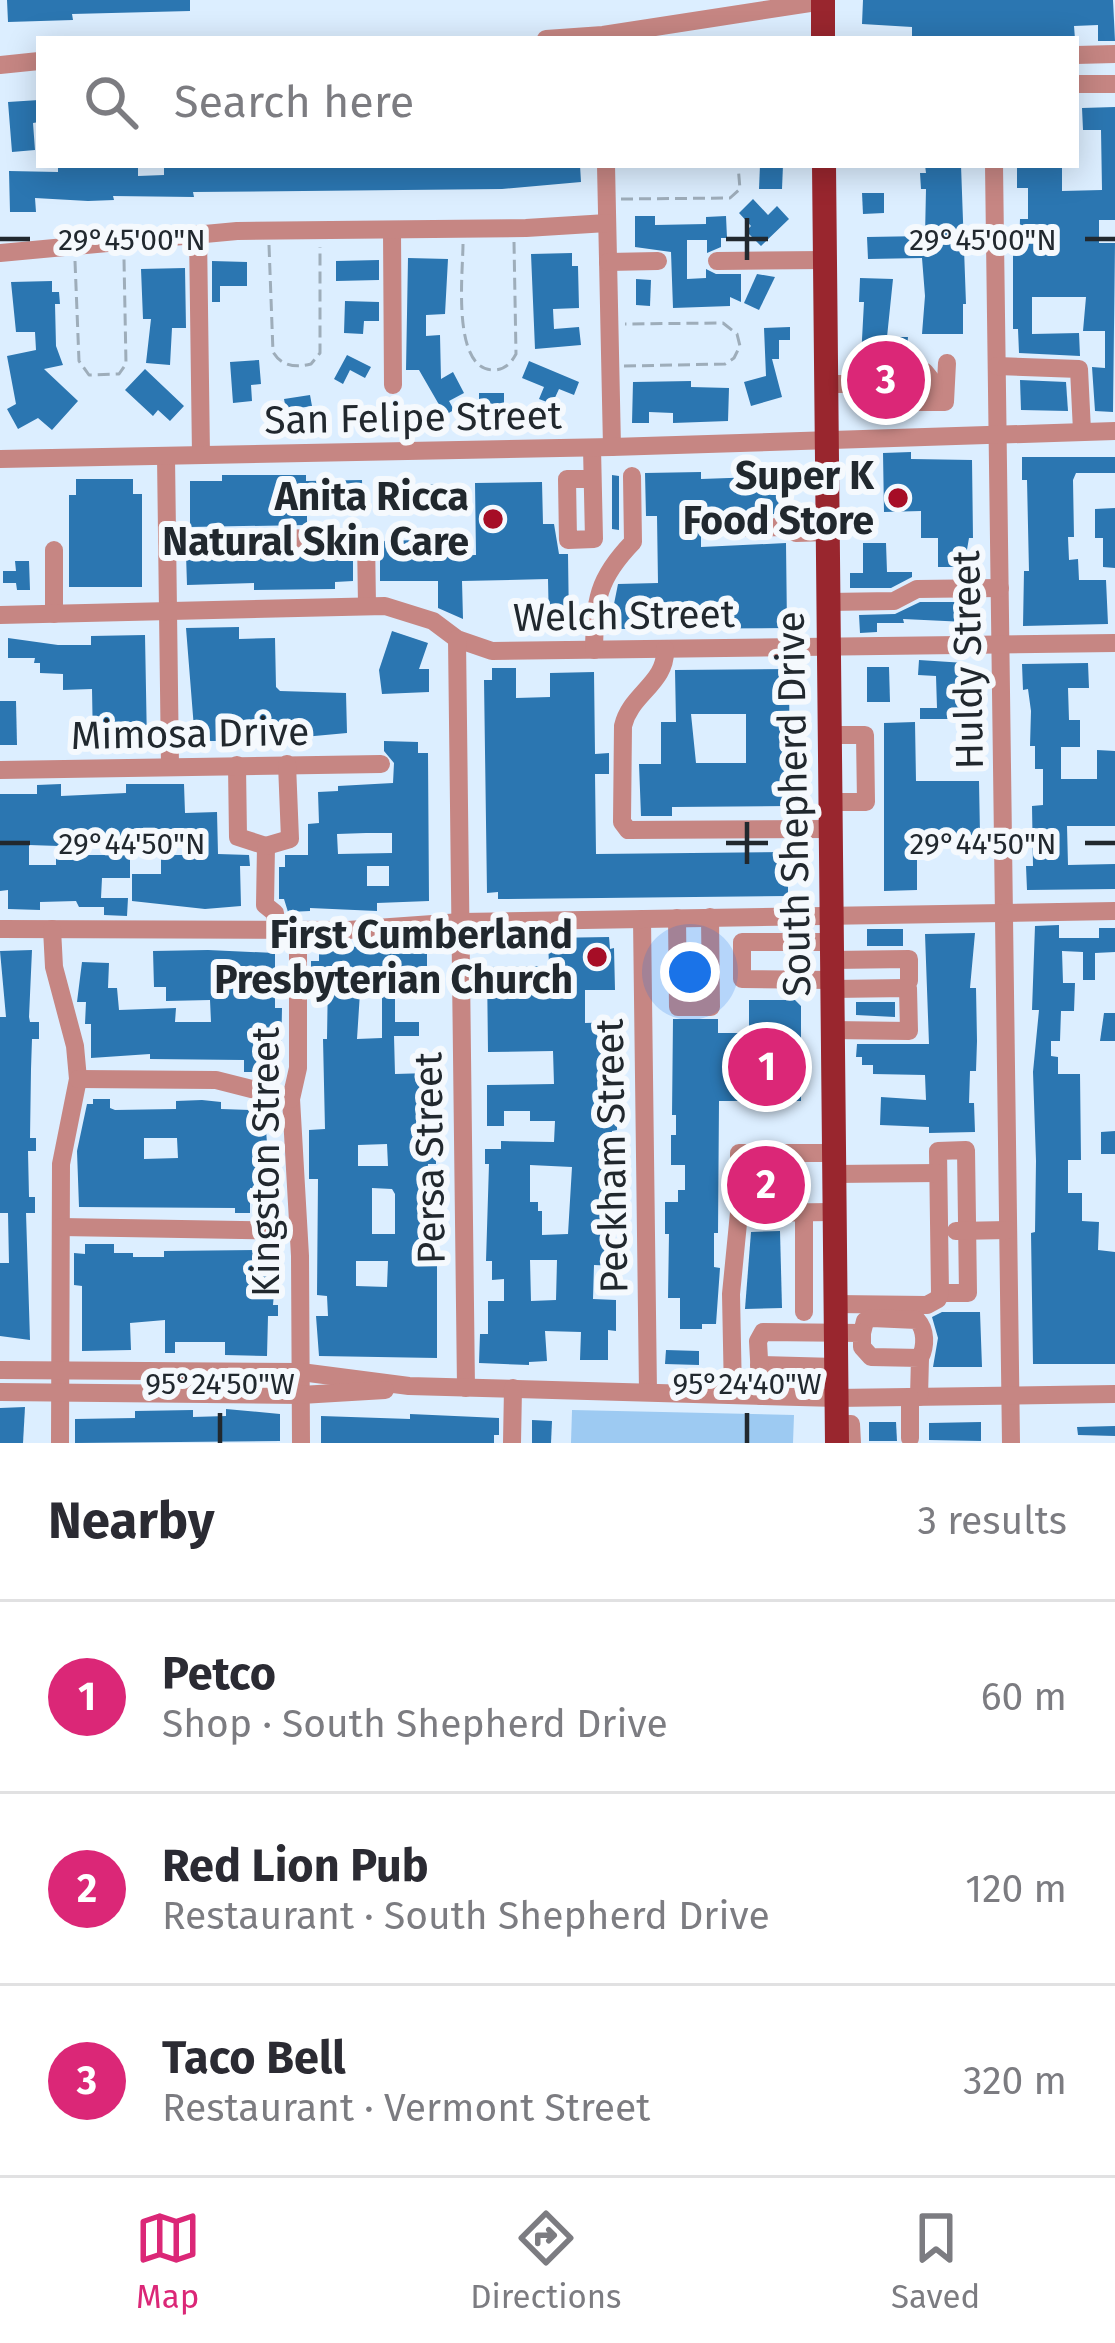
<!DOCTYPE html>
<html lang="en">
<head>
<meta charset="utf-8">
<style>
  body { margin:0; font-family:"Fira Sans",sans-serif; background:#f2f2f3; color:#2b2b33 }
  .you { position:absolute; left:690px; top:972px; width:42px; height:42px; margin:-30px; border:9px solid #fff; border-radius:50%; background:#1a73e8; box-shadow:0 0 0 18px #1a73e833 }
  .badge { display:grid; place-items:center; width:78px; height:78px; border-radius:50%; background:#db2777; color:#fff; font-size:39px; font-weight:700 }
  .pin { position:absolute; translate:-50% -50%; border:6px solid #fff; box-shadow:0 3px 12px #0006 }
  .list { margin:0; padding:0; list-style:none }
  h2 { display:flex; justify-content:space-between; align-items:center; height:156px; margin:0; padding:0 48px; font-size:51px }
  h2 small { font-size:39px; font-weight:400; color:#7c7c81 }
  .list li { display:grid; grid-template-columns:78px 1fr auto; gap:36px; align-items:center; box-sizing:border-box; height:192px; padding:0 48px; border-top:3px solid #e1e1e2 }
  .list b { display:block; font-size:45px; white-space:nowrap }
  .list p { margin:0; font-size:39px; white-space:nowrap; color:#7c7c81 }
  .list em { font-size:39px; font-style:normal; color:#7c7c81 }
  .icon { flex:none; width:66px; height:66px; fill:none; stroke:currentColor; stroke-width:2; stroke-linecap:round; stroke-linejoin:round }
  .map { position:relative; flex:none; width:1115px; height:1443px; overflow:hidden }
  .search { position:absolute; background:#fff; box-shadow:0 6px 30px #0003; left:36px; right:36px; top:36px; height:132px; display:flex; align-items:center; gap:30px; box-sizing:border-box; padding:0 42px; border-radius:0px; color:#7c7c81; font-size:45px }
  .sheet { height:732px; background:#fff }
  nav { display:flex; justify-content:space-around; align-items:center; box-sizing:border-box; height:168px; border-top:3px solid #e1e1e2; background:#fff; font-size:33px; color:#7c7c81 }
  nav a { display:grid; justify-items:center; gap:6px }
  nav .on { color:#db2777 }
  .map>svg:first-child { display:block }
</style>
</head>
<body>
<div class="map">
<svg width="1115" height="1443" viewBox="0 0 1115 1443">
  <rect width="100%" height="100%" fill="#dceeff"/>
  <!-- green -->
  <path fill="#9dcaf2" d="M572,1410L794,1415L793,1443H571Z"/>
  <!-- building -->
  <g fill="#2b76b1" fill-rule="evenodd">
    <path d="M7,0H190V11L72,14L73,20L8,22Z"/>
    <path d="M863,0H1113L1115,41H1098V25L1074,26L1075,39H912V27L862,24Z"/>
    <path d="M39,100V122L33,123L35,150L12,152L8,102Z"/>
    <path d="M1115,107V220H1099V243H1115L1113,412L1095,411L1092,367L1105,368V331H1083L1086,297H1032V334L1079,333L1080,356L1019,353L1018,329H1013V249H1019L1020,219H1028V188H1017V165H1062V191L1102,190L1101,130H1083L1082,108Z"/>
    <path d="M58,165H138V176L164,175V166L183,165H580L581,182L502,189L193,192L194,197L113,196L114,200L88,201L35,198L36,212H10L9,171L58,172Z"/>
    <path d="M760,165H783L782,189H759Z"/>
    <path d="M925,165H961L966,304H963V334H922L925,296L922,258L868,259L867,237L925,236L926,189H921L920,173H926Z"/>
    <path d="M862,193H884V213L863,214Z"/>
    <path d="M753,199L768,215L777,206L789,219L761,246L746,231L751,226L739,213Z"/>
    <path d="M635,216H655V225L706,224V217L726,216L727,238H721V247L707,253V240H687V279L706,278V269L716,274H741V302L730,297V306L673,308L671,252L635,247Z"/>
    <path d="M572,253V266H578L579,308L553,309L554,329L579,327L581,345L535,349L531,254Z"/>
    <path d="M408,258L448,259L445,314L426,315V336L440,335L441,379L453,372L464,393L449,401L454,410L445,415L419,370H406Z"/>
    <path d="M379,260V280L336,281V261Z"/>
    <path d="M212,261L247,262V286H220V302H212Z"/>
    <path d="M185,268L186,328H172L170,365L146,363L151,319H143L141,269Z"/>
    <path d="M757,274L775,277L759,310L744,303Z"/>
    <path d="M860,278L893,279L887,337H908L906,358H861L864,302H859Z"/>
    <path d="M636,279L651,280L650,306L636,305Z"/>
    <path d="M52,281V292H59L60,304H55L56,346L63,365L44,369L78,401L52,430L38,418L18,429L7,409L16,404L7,356L36,350L35,332H16L11,282Z"/>
    <path d="M345,301L379,302V321H364L363,334L344,333Z"/>
    <path d="M790,327V340H779V359H772L782,397L751,406L744,382L766,376L764,328Z"/>
    <path d="M347,355L371,367L365,378L350,370L343,384L334,379Z"/>
    <path d="M259,360L261,384L251,385L252,401L233,403L230,362Z"/>
    <path d="M529,361L579,382L574,395L559,389L552,404L539,399L544,387L522,378Z"/>
    <path d="M145,369L184,406L170,421L158,410L153,416L125,390Z"/>
    <path d="M1020,380L1066,382L1068,411L1021,410Z"/>
    <path d="M691,381V387L729,388L728,421L673,423V413L649,412V423H632L633,382Z"/>
    <rect x="479" y="393" width="25" height="20"/>
    <path d="M310,395L312,406L286,410L284,399Z"/>
    <rect x="509" y="405" width="14" height="21"/>
    <path d="M911,452V459L972,460L973,538H969L964,567H938V538H921V511L884,512L883,453Z"/>
    <path d="M1022,457H1115V473H1076L1073,480L1074,537H1068L1069,560L1078,559L1079,580H1106L1108,624L1023,626L1024,571H1029L1027,480H1022Z"/>
    <path d="M701,472V479L783,476L784,514H701V547L786,543L787,628L609,629L618,584L658,583L657,516H646L645,473Z"/>
    <path d="M222,475H306V481L362,480L363,511L307,512V525L190,527V481H222Z"/>
    <path d="M612,475L619,476V530L612,529Z"/>
    <path d="M76,479H133V494H142V587H69V495H76Z"/>
    <path d="M542,482L543,524H554L559,554H568L569,626L549,627L548,579L462,581L463,619L438,608V581H380V541L420,540V556L476,555L475,483Z"/>
    <path d="M448,484V510L389,511L388,486Z"/>
    <path d="M1115,508V568L1103,567V538H1095V509Z"/>
    <path d="M863,543H886L887,572H912V577L891,588H850V573H863Z"/>
    <path d="M353,551V581L335,582V589L254,590V583L187,585L186,554Z"/>
    <path d="M15,561H29L30,590H17L16,583H3V571H16Z"/>
    <path d="M920,602H965L966,622L903,619L904,623H877V632L860,633L859,615L895,614Z"/>
    <path d="M239,627V639L275,638L276,687L280,691L346,693L347,733L260,741H195L186,628Z"/>
    <path d="M392,631L428,643L419,669H429V692L382,694L379,670Z"/>
    <path d="M145,635L147,745L93,744L92,689L63,690V674L40,673V663H34L35,658H8V638L58,645H91V636Z"/>
    <path d="M919,660L965,663L968,714H952V719H920V708H937L936,676L918,675Z"/>
    <path d="M1088,663L1089,688H1068L1069,720H1080V747H1061V779H1097V750L1115,751V826H1067L1068,865L1115,864V889L1027,890L1026,866H1033L1032,806L1043,805V769H1035V746H1030L1031,711L1028,689L1023,690L1022,664Z"/>
    <path d="M867,667H889L890,702H867Z"/>
    <path d="M492,668H516V698L550,697V673L594,672L595,754L609,753V774H595L596,854L788,852V896L498,899V892L487,893L484,680H492Z"/>
    <path d="M789,669L790,806L672,807V816H641L639,764H661V722H676L675,670ZM691,714H746V763H696Z"/>
    <path d="M0,701H16L17,745H0Z"/>
    <path d="M915,722L916,781H979L980,835H917V890L884,891V723Z"/>
    <path d="M384,741L418,742V753H428L429,901L377,903V911L310,908V911L288,912L284,899H279V867H285V855H308V824L319,823L318,792L338,791V786L393,783L394,763L384,751ZM366,833H392V853L338,854L337,834ZM367,866H389V886H367Z"/>
    <path d="M61,784V796L126,793V784H184L185,813L217,812L218,854L249,855L250,866H240L241,906L205,909L132,901V874H161V855H190V829H124L125,836L59,837V846L29,845V865H56V855H130V878H102L101,898H128L127,916L104,915V907H79L76,901L40,902V910L8,909V890L0,891V794H37V785Z"/>
    <path d="M1059,925V938H1099V928H1115V952L1095,953V980H1083V952L1062,951L1063,983H1075L1074,1011H1061L1060,1041H1051V1056L1058,1057V1074H1080L1081,1160H1068V1193H1082V1221L1099,1222L1098,1250L1115,1252V1364H1033L1031,1233L1035,1232L1036,1161L1033,1072L1039,1010H1032L1035,926Z"/>
    <rect x="867" y="929" width="36" height="17"/>
    <path d="M975,933L970,988H976L977,1041L976,1071H970L969,1103H974L975,1132L929,1133V1127L880,1125L881,1097L926,1100L925,1075L873,1074V1065H862V1057H856L857,1044H929L925,934Z"/>
    <path d="M609,937L610,949L614,948L615,990H585V1023L616,1022L617,1130L612,1131L611,1202L614,1230H609L608,1250H616V1266L594,1265L593,1299L616,1300V1331L608,1330V1360H580L581,1332L545,1331L547,1361L529,1362V1365L479,1363L480,1334H488V1301H504V1279L492,1280V1261H486L489,1164H485V1149H501V1141L554,1142L555,1121H530V1111H504V1126H487V1085L554,1084L553,1051L488,1052L487,967L549,966L548,938ZM530,1165L572,1167L568,1234L542,1235V1211H538V1202H530ZM530,1260H557L556,1300L531,1301Z"/>
    <path d="M413,940H427V969L395,970V1022H419V1036H394L395,1074L429,1073V1137H436V1164H428V1196L419,1195V1216H437V1358L319,1356L316,1316H328L327,1296L317,1295L318,1179H309V1130L325,1129L323,1039H327L328,977H311V961H319V946L413,948ZM361,977H382V1038L357,1039ZM387,1144L388,1166H358V1145ZM372,1188L392,1189L395,1194V1234H372ZM356,1261H388L387,1287L356,1286Z"/>
    <path d="M32,950L29,1017L30,1022H39V1039H32L31,1069L30,1138H36V1151H28L29,1197H35V1213H26L30,1340L0,1336V1263H9L8,1213H0V1017H6L0,951Z"/>
    <path d="M208,950L275,953V1008H282L281,1058H264V1066H258L257,1072H244V1060L150,1059V1054L91,1058V1024H85L86,1002H77L82,962L109,963L108,988H117L119,1010L176,1008L175,1022H211L210,1000L166,1001V987H154L153,951Z"/>
    <path d="M749,1000H795L801,1006V1101H719L718,1233H714V1267L720,1268L716,1324H702V1329H680V1298H668L669,1234H665V1202H678V1190H685V1165H671V1135H676V1115H672L673,1019H718V1033H749Z"/>
    <path d="M856,1002H895V1017L856,1015Z"/>
    <path d="M1104,1013H1115V1041H1100Z"/>
    <path d="M93,1099H110V1108L115,1110L176,1109V1101L202,1100L221,1102V1109L250,1110V1116H265L268,1157H273V1188H250V1213H235V1208L79,1207L77,1151L87,1104H93ZM144,1138H177L178,1158L144,1159Z"/>
    <path d="M1115,1131V1154H1101V1132Z"/>
    <rect x="752" y="1166" width="32" height="33"/>
    <path d="M780,1231L782,1308L745,1309L751,1232Z"/>
    <path d="M85,1244H114V1253H133V1257H164V1251L265,1250L264,1258H277L273,1305H278V1316H268L267,1356L225,1355V1342H175V1353H165V1320L130,1323L131,1350L82,1351V1286L74,1285V1253L85,1254Z"/>
    <path d="M942,1312H980L982,1367H933L938,1338L932,1317Z"/>
    <path d="M666,1350L699,1351V1365L665,1364Z"/>
    <path d="M25,1407L23,1443H0V1408Z"/>
    <path d="M226,1409L280,1414V1441L75,1443V1419L135,1418V1411L193,1410V1417L226,1416Z"/>
    <path d="M410,1414L499,1418V1435H494V1443H321V1416L410,1419Z"/>
    <path d="M532,1420L552,1421L551,1443H532Z"/>
    <path d="M869,1422H896L897,1441H869Z"/>
    <path d="M981,1422V1441L929,1440V1423Z"/>
    <path d="M1115,1426V1436L1078,1435L1077,1427Z"/>
  </g>
  <g fill="none" stroke-linecap="round" stroke-linejoin="round">
    <!-- path -->
    <g stroke="#9eadba" stroke-width="3" stroke-dasharray="12 6" stroke-linecap="butt">
      <path d="M621,199L730,198L740,189L738,165"/>
      <path d="M463,244C463,273 451,372 495,370C506,369 511,363 516,354L514,242"/>
      <path d="M269,245L273,352C281,366 296,368 311,364L320,353V247"/>
      <path d="M75,261L79,361L89,375L119,374L126,364L124,259"/>
      <path d="M624,366L725,364L734,358L740,346L737,334L723,323L625,324"/>
    </g>
    <!-- minor -->
    <g stroke="#c68683" stroke-width="18">
      <path d="M546,39L603,35L823,1"/>
      <path d="M1076,55L1115,54"/>
      <path d="M0,65L39,61"/>
      <path d="M1076,84H1115"/>
      <path d="M606,165L612,447"/>
      <path d="M994,165L1011,1443"/>
      <path d="M392,231L393,385"/>
      <path d="M198,234L201,455"/>
      <path d="M0,253L237,231L526,228L607,223"/>
      <path d="M717,261L825,260"/>
      <path d="M608,262L658,261"/>
      <path d="M997,366L1079,369L1082,431"/>
      <path d="M826,384H856L859,396L885,402H945L947,363"/>
      <path d="M856,384L858,372H925L933,382L934,402"/>
      <path d="M592,448L594,539L568,540L567,479H592"/>
      <path d="M166,456L170,766"/>
      <path d="M0,459L612,447L1115,431"/>
      <path d="M731,528L788,527L796,533L828,532"/>
      <path d="M167,541L366,537L367,606"/>
      <path d="M54,550V614"/>
      <path d="M828,602L894,601L917,589L1000,588"/>
      <path d="M0,615L385,606L433,621L457,639L492,651L1115,643"/>
      <path d="M457,639L466,1388"/>
      <path d="M665,649C667,683 630,694 623,726L622,822L628,830L830,829"/>
      <path d="M594,650C595,600 597,579 633,542L632,476"/>
      <path d="M830,735H865L866,802H830"/>
      <path d="M237,765L238,837L266,846L265,905L275,913L276,929"/>
      <path d="M0,770L381,764"/>
      <path d="M266,846L290,839L287,764"/>
      <path d="M677,918L678,1007H711L710,917"/>
      <path d="M642,919L648,1392"/>
      <path d="M0,929L348,930L461,922L1115,911"/>
      <path d="M52,929L54,967L75,1046L78,1079L61,1164L60,1443"/>
      <path d="M298,929V1068L291,1099L300,1256L301,1443"/>
      <path d="M831,942H742V979L832,980"/>
      <path d="M832,960L909,959V981"/>
      <path d="M832,989L908,988L909,1031L832,1030"/>
      <path d="M78,1079L216,1080L291,1099"/>
      <path d="M966,1150L968,1293H940L938,1151Z"/>
      <path d="M834,1174L938,1173"/>
      <path d="M804,1212V1312"/>
      <path d="M739,1213L834,1212"/>
      <path d="M61,1227L296,1231"/>
      <path d="M956,1231L1008,1230"/>
      <path d="M835,1304L927,1305L938,1299L940,1293"/>
      <path d="M862,1333L865,1321L872,1318L917,1320C926,1330 926,1346 920,1358"/>
      <path d="M759,1365L836,1367"/>
      <path d="M0,1370L301,1372L409,1386L836,1398L1115,1394"/>
      <path d="M0,1392L301,1395L385,1390"/>
      <path d="M733,1395L731,1294L739,1213V1153H834"/>
      <path d="M761,1396L758,1341L763,1332L862,1333V1347L871,1357L920,1358L919,1397"/>
      <path d="M910,1397V1438"/>
      <path d="M836,1424H851L852,1443"/>
      <path d="M512,1443L513,1388"/>
    </g>
    <!-- major -->
    <g stroke="#99262e" stroke-width="24">
      <path d="M823,0V39"/>
      <path d="M824,165L837,1443"/>
    </g>
  </g>
  <!-- ticks -->
  <path fill="none" stroke="#21282e" stroke-width="4.5" d="M747,218V260M0,239H30M726,239H768M1085,239H1115M747,822V864M0,843H30M726,843H768M1085,843H1115M220,1413V1443M747,1413V1443"/>
  <!-- markers -->
  <g fill="#a60d26" stroke="#f5f9fd" stroke-width="4.5">
    <circle cx="898" cy="498" r="12"/>
    <circle cx="493" cy="519" r="12"/>
    <circle cx="597" cy="957" r="12"/>
  </g>
  <g text-anchor="middle" dominant-baseline="central" stroke-width="12" stroke-linejoin="round" paint-order="stroke">
    <!-- street labels -->
    <g font-size="39" fill="#21282e" stroke="#f5f9fd">
      <text transform="translate(413 418) rotate(-1)">San Felipe Street</text>
      <text transform="translate(624 616) rotate(-1)">Welch Street</text>
      <text transform="translate(968 660) rotate(-91)">Huldy Street</text>
      <text transform="translate(190 734) rotate(-1)">Mimosa Drive</text>
      <text transform="translate(794 804) rotate(-91)">South Shepherd Drive</text>
      <text transform="translate(612 1156) rotate(-91)">Peckham Street</text>
      <text transform="translate(430 1158) rotate(-91)">Persa Street</text>
      <text transform="translate(266 1162) rotate(-90)">Kingston Street</text>
    </g>
    <!-- poi labels -->
    <g font-size="39" font-weight="bold" fill="#21282e" stroke="#f5f9fd" text-anchor="end">
      <text x="874" y="476">Super K<tspan x="874" dy="45">Food Store</tspan></text>
      <text x="469" y="497">Anita Ricca<tspan x="469" dy="45">Natural Skin Care</tspan></text>
      <text x="573" y="935">First Cumberland<tspan x="573" dy="45">Presbyterian Church</tspan></text>
    </g>
  </g>
  <g font-size="30" text-anchor="middle" fill="#21282e" stroke="#f5f9fd" stroke-width="12" stroke-linejoin="round" paint-order="stroke">
    <text x="132" y="250">29°45'00"N</text>
    <text x="983" y="250">29°45'00"N</text>
    <text x="132" y="854">29°44'50"N</text>
    <text x="983" y="854">29°44'50"N</text>
    <text x="220" y="1394">95°24'50"W</text>
    <text x="747" y="1394">95°24'40"W</text>
  </g>
</svg>
<div class="you"></div>
<div class="pin badge" style="left:767px;top:1067px">1</div>
<div class="pin badge" style="left:766px;top:1185px">2</div>
<div class="pin badge" style="left:886px;top:380px">3</div>
<div class="search"><svg class="icon" aria-label="search" viewBox="0 0 24 24"><circle cx="10" cy="10" r="6"/><path d="M15 15l6 6"/></svg>Search here</div>
</div>
<section class="sheet">
<h2>Nearby<small>3 results</small></h2>
<ul class="list">
<li><span class="badge">1</span><div><b>Petco</b><p>Shop · South Shepherd Drive</p></div><em>60 m</em></li>
<li><span class="badge">2</span><div><b>Red Lion Pub</b><p>Restaurant · South Shepherd Drive</p></div><em>120 m</em></li>
<li><span class="badge">3</span><div><b>Taco Bell</b><p>Restaurant · Vermont Street</p></div><em>320 m</em></li>
</ul>
</section>
<nav>
<a class="on"><svg class="icon" aria-label="map" viewBox="0 0 24 24"><path d="M3 6l6-2 6 2 6-2v14l-6 2-6-2-6 2zM9 4v14M15 6v14"/></svg>Map</a>
<a><svg class="icon" aria-label="directions" viewBox="0 0 24 24"><path d="M12 3l9 9-9 9-9-9zM9 14v-3h6M13 9l2 2-2 2"/></svg>Directions</a>
<a><svg class="icon" aria-label="saved" viewBox="0 0 24 24"><path d="M7 4h10v16l-5-4-5 4z"/></svg>Saved</a>
</nav>
</body>
</html>
